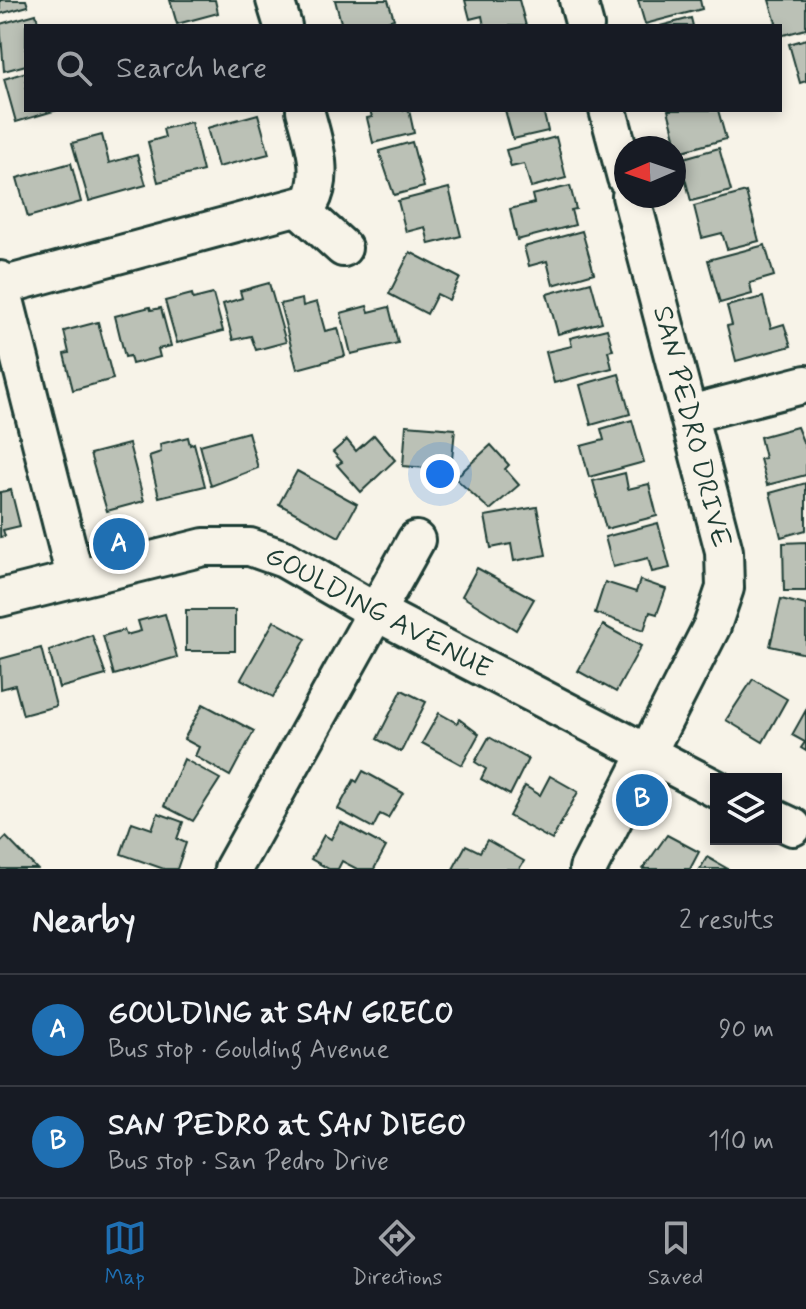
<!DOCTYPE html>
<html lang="en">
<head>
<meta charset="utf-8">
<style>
  body { margin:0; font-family:Mynerve,sans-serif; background:#242831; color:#f1f3f6 }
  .controls { position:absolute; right:24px; bottom:24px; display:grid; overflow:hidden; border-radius:0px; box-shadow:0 4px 12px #0003 }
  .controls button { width:72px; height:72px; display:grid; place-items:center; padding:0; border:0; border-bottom:2px solid #363941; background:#171b24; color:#f1f3f6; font:40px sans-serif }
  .compass { position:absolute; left:614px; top:136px; width:72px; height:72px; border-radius:50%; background:#171b24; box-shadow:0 4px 12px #0003; rotate:268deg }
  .you { position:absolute; left:440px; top:474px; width:28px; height:28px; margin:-20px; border:6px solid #fff; border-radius:50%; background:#1a73e8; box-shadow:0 0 0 12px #1a73e833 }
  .badge { display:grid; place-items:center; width:52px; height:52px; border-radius:50%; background:#1f6fb2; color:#fff; font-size:26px; font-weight:700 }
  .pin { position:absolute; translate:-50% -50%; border:4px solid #fff; box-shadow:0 2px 8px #0006 }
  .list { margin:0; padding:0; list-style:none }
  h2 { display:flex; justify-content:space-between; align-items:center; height:104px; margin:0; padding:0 32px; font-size:34px }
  h2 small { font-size:26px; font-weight:400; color:#9ea1a6 }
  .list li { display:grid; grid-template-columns:52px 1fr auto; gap:24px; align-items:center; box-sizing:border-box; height:112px; padding:0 32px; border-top:2px solid #363941 }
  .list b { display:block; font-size:30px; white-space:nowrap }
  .list p { margin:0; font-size:26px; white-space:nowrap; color:#9ea1a6 }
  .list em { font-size:26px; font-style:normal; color:#9ea1a6 }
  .icon { flex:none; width:44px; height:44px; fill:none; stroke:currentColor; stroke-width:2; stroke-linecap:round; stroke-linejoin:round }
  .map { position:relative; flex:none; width:806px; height:869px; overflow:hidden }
  .search { position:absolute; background:#171b24; box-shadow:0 4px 12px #0003; left:24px; right:24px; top:24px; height:88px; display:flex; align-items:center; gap:20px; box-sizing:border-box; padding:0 28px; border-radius:0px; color:#9ea1a6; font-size:30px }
  .sheet { height:328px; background:#171b24 }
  nav { display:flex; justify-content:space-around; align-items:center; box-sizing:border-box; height:112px; border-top:2px solid #363941; background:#171b24; font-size:22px; color:#9ea1a6 }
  nav a { display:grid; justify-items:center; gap:4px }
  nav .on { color:#1f6fb2 }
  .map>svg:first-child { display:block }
</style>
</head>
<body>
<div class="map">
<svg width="806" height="869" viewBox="0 0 806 869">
  <rect width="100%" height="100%" fill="#f7f3e8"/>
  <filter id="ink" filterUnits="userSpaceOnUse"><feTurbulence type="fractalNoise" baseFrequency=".0125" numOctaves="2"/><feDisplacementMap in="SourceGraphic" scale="16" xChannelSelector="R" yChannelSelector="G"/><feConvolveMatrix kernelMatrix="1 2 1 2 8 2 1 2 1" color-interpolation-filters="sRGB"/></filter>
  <g filter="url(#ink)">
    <!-- building -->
    <g fill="#bbc1b6" stroke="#1f3d34" stroke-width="2">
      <path d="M0,0H26L28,6L0,14Z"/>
      <path d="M170,0H215L218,13L177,24Z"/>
      <path d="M335,0H388L394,19L369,26H342Z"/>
      <path d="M465,0H519L526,26H484L482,16L470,19Z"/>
      <path d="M638,0H700L702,9L645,24Z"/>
      <path d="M769,0H806V29L780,36V26H777Z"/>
      <path d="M36,14L39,26H26V65L4,71L0,24Z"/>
      <path d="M691,18L693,26H660Z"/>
      <path d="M806,39V81L800,83L789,44Z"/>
      <path d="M26,72V110H57L16,122L4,79Z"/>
      <path d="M370,110H409L414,133L373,143L367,118L372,117Z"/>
      <path d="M505,110H543L548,131L513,139Z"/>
      <path d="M668,110H718L726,139L679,152Z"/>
      <path d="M258,114L269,154L218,167L207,128Z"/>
      <path d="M191,122L203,171L158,182L148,142L165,137L163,129Z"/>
      <path d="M102,135L109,163L137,155L146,185L89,201L72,143Z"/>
      <path d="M556,137L566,178L531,187L524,164L511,167L506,150Z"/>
      <path d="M412,142L424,187L394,195L379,151Z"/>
      <path d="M719,148L731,191L691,201L680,159Z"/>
      <path d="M71,163L81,202L28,217L17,178Z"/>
      <path d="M570,186L576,209L571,210L575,225L517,240L510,209L534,203L532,195Z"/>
      <path d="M449,188L461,236L429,244L425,227L406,232L398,201Z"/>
      <path d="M746,192L759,241L727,249L722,233L702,238L694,206Z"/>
      <path d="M582,231L594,273L553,285L547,261L529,266L524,247Z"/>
      <path d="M765,245L774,276L750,283L752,294L720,303L708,260Z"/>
      <path d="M410,252L460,278L449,300L437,294L427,314L389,294Z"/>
      <path d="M591,282L602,322L558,334L547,294Z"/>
      <path d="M269,283L286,342L256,350L251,336L233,340L223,304L242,298L240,291Z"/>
      <path d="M192,294L193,299L213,294L223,331L177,343L165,301Z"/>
      <path d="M763,297L771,328L784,324L791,346L736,361L727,326L732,325L727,306Z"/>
      <path d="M302,299L303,306L317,302L325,331L338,328L345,356L297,369L280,304Z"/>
      <path d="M367,306L369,312L389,307L398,343L351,354L341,313Z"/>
      <path d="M150,307L151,310L161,308L171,346L158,349L160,357L132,364L130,356L125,357L115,316Z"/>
      <path d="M98,322L113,379L73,390L64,354L69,353L64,331Z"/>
      <path d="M607,329L613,350L608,351L612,368L554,383L546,352L572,346L570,338Z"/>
      <path d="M619,374L630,414L591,425L580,385Z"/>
      <path d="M632,420L644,462L589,477L581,446L604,440L601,429Z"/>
      <path d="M406,425L455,429L451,470L403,466Z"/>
      <path d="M797,427L806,449V475L767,485L760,459L765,458L760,437Z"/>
      <path d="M248,432L258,468L211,486L200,445Z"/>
      <path d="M374,435L395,460L361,492L337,465L342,462L333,452L347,440L356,451Z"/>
      <path d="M188,437L190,445L194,443L205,486L159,497L149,456L161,452L160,444Z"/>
      <path d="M129,444L144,501L107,511L90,454Z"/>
      <path d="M491,445L509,465L505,469L519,485L490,510L455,478Z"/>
      <path d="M297,471L357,504L339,537L279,504Z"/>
      <path d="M625,473L628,489L649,484L657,516L606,529L593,481Z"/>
      <path d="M806,483V530L781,537L770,493Z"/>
      <path d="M11,490L20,526L3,530L5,536L0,537V492Z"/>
      <path d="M537,507L546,555L514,561L511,544L491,548L485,516Z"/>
      <path d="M658,523L670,568L652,572L648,558L613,567L605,537Z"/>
      <path d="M806,542V591H784L783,543Z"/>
      <path d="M477,568L534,599L516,630L462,596Z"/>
      <path d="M640,580L666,589L657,614L650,612L644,630L595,613L605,582L636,592Z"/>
      <path d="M781,599L806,605V654L770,646Z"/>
      <rect x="186" y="610" width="49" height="41"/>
      <path d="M165,614L177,657L114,675L103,636L124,630L126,635L141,631L138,621Z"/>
      <path d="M274,621L306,639L273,697L241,679Z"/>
      <path d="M603,625L641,646L616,692L578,671Z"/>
      <path d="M92,635L106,675L59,688L49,651Z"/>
      <path d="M41,648L56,706L23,715L15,685L1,689L0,659Z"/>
      <path d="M753,679L787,699L763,742L726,720Z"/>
      <path d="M402,690L426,702L401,752L377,739Z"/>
      <path d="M203,704L254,731L230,776L195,756L199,747L184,739Z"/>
      <path d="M806,710V751L801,748L805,742L792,735Z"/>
      <path d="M439,713L457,723L459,719L479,734L462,765L422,743Z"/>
      <path d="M489,737L528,759L510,795L481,779L486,769L475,762Z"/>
      <path d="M184,759L220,779L193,821L164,806Z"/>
      <path d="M363,771L403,793L388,818L380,814L373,828L338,809L354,780L357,782Z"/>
      <path d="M550,776L578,792L552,840L509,816L525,786L540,795Z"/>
      <path d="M158,813L183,822L177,839L186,843L177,869H164L121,854L132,822L152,829Z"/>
      <path d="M340,822L386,847L374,869H357L342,861L338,869H329L311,859L324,835L331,839Z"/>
      <path d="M667,835L699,852L690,869H643Z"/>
      <path d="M6,837L37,869H0V843Z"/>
      <path d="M487,840L524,861L519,869H453L466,845L480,852Z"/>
      <path d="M707,857L728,869H700Z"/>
    </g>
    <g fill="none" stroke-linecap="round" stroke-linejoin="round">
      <defs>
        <g id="minor">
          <path d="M275,0L283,26"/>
          <path d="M578,0L585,26"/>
          <path d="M608,110L626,178"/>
          <path d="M300,209L343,248"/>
          <path d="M0,280L75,577"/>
          <path d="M2,286L310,203C326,175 313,140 305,110"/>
          <path d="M690,414L806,384"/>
          <path d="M0,598L204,547H250L284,559L376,612L716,789"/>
          <path d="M776,819L793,827"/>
          <path d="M233,869L416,540"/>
          <path d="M588,869L712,626L725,588L724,551L631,196"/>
        </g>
      </defs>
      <!-- minor casing -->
      <use href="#minor" stroke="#1f3d34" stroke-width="42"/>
      <!-- minor -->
      <use href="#minor" stroke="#f7f3e8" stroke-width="36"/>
    </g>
  </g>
  <g text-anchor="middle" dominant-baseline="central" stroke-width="6" stroke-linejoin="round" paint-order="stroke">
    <!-- street labels -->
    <g font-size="28" fill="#1f3d34" stroke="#f7f3e8">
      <text transform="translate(691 427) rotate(76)">SAN PEDRO DRIVE</text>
      <text transform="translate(378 613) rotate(28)">GOULDING AVENUE</text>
    </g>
  </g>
</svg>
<div class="controls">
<button><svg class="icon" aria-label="layers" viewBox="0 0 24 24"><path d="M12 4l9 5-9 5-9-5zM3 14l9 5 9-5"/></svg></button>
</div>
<svg class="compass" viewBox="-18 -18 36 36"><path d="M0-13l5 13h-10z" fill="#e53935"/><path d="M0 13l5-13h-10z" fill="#9ea1a6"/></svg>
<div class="you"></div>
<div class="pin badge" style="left:119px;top:544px">A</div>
<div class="pin badge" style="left:642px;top:800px">B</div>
<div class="search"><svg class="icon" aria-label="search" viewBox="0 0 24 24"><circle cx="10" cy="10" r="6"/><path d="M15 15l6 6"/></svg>Search here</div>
</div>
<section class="sheet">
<h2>Nearby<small>2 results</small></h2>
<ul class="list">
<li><span class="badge">A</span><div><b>GOULDING at SAN GRECO</b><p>Bus stop · Goulding Avenue</p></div><em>90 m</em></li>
<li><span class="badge">B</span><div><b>SAN PEDRO at SAN DIEGO</b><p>Bus stop · San Pedro Drive</p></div><em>110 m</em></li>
</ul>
</section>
<nav>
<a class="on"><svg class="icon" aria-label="map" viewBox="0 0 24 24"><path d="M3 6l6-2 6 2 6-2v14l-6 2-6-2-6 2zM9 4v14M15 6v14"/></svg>Map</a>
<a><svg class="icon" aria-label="directions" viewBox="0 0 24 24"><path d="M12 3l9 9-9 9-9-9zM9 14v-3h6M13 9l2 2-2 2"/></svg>Directions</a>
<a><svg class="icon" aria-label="saved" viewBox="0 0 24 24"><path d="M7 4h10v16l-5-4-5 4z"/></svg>Saved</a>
</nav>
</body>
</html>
